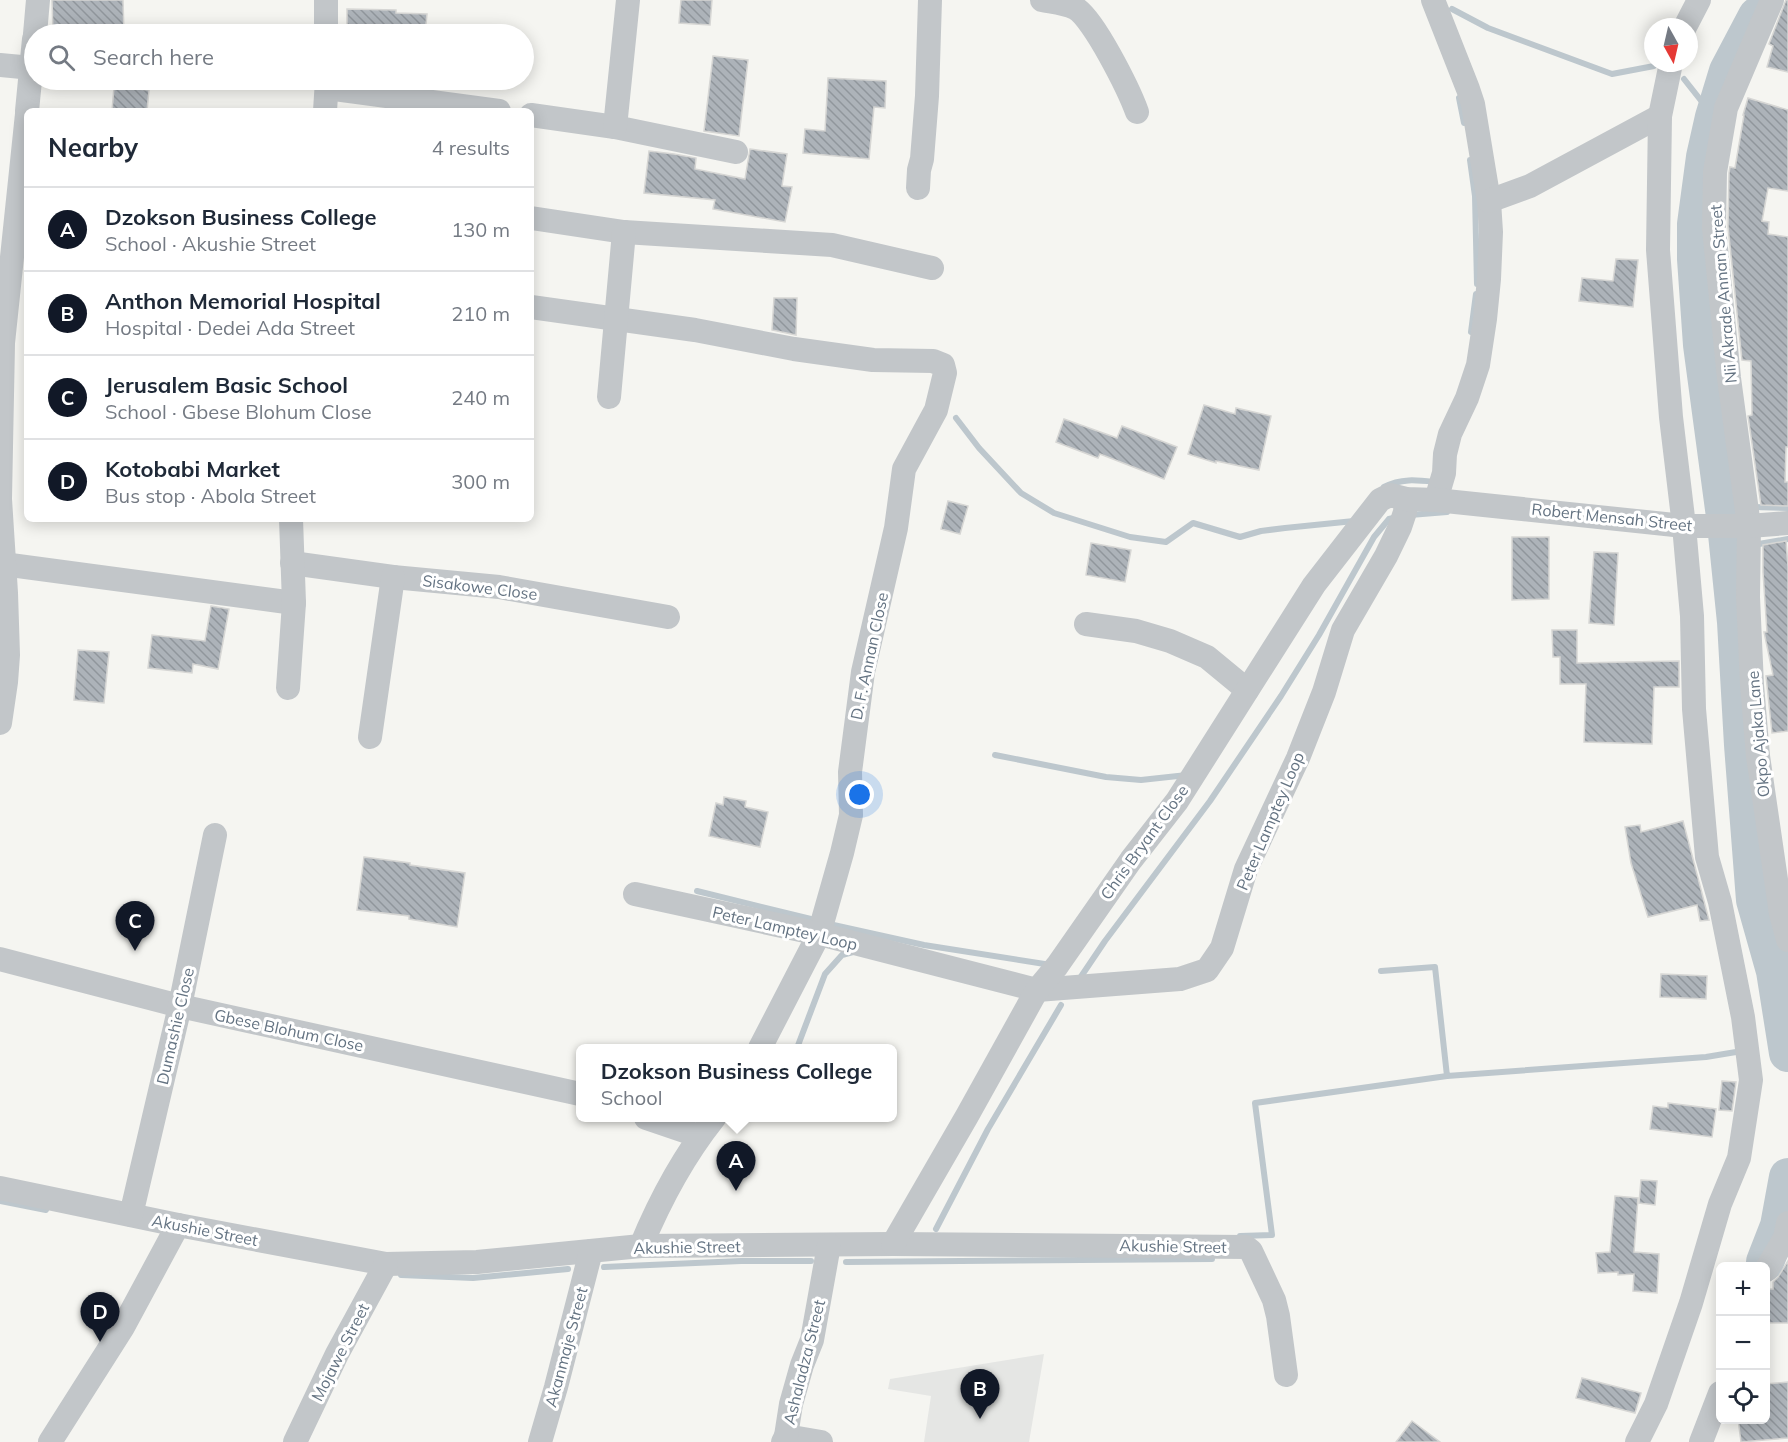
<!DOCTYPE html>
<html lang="en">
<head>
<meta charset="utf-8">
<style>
  body { margin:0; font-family:Mulish,sans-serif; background:#f6f6f7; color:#1f2937 }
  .controls { position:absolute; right:18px; bottom:18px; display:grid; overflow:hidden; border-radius:9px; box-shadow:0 3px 15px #0003 }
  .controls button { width:54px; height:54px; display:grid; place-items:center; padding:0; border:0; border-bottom:2px solid #e0e1e3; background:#fff; color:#1f2937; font:30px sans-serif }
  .compass { position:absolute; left:1644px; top:18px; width:54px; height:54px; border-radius:50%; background:#fff; box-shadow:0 3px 15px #0003; rotate:172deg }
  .you { position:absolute; left:860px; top:795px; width:21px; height:21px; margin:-15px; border:4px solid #fff; border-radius:50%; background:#1a73e8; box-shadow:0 0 0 9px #1a73e833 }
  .badge { display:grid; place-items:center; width:39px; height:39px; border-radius:50%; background:#111827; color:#fff; font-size:20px; font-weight:700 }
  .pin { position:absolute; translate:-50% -50px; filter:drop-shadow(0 2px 3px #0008) }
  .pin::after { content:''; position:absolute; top:32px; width:21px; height:18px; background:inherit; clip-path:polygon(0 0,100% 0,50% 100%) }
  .popup { position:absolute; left:576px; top:1044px; width:321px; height:78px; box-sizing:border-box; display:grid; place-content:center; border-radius:9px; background:#fff; filter:drop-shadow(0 2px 4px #0005); font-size:20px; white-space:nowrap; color:#747a83 }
  .popup b { font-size:22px; color:#1f2937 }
  .popup::after { content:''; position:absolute; left:50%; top:100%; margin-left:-12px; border:12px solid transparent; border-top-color:#fff }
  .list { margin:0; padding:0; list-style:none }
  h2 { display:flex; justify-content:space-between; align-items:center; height:78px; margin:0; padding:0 24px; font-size:26px }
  h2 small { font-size:20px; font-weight:400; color:#747a83 }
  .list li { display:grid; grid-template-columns:39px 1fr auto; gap:18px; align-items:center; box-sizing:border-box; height:84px; padding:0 24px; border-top:2px solid #e0e1e3 }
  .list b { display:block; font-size:22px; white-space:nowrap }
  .list p { margin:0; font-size:20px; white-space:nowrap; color:#747a83 }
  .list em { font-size:20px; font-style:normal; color:#747a83 }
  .icon { flex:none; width:33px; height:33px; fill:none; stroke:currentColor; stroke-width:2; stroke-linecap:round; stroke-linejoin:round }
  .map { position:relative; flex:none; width:1788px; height:1442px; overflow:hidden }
  .search { position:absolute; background:#fff; box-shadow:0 3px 15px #0003; left:24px; top:24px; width:510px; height:66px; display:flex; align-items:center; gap:15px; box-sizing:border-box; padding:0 21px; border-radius:33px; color:#747a83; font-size:22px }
  .panel { position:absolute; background:#fff; box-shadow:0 3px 15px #0003; left:24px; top:108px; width:510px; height:414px; border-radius:9px }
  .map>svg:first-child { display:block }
</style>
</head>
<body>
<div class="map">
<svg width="1788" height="1442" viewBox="0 0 1788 1442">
  <defs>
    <pattern id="building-back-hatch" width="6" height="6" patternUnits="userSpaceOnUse" patternTransform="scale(1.5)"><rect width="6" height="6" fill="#adb3b9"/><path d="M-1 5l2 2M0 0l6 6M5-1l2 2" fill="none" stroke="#90969c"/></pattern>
  </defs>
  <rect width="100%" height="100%" fill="#f5f5f1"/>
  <!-- built -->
  <path fill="#e5e6e4" d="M1044,1354L1029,1442H924L931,1396L888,1389L890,1379Z"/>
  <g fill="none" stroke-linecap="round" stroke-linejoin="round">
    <!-- stream -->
    <g stroke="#bdc7cd" stroke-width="6">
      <path d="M1452,9L1488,28L1612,74L1654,66"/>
      <path d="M1684,79L1714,117"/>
      <path d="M1459,98L1464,123"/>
      <path d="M1470,160L1475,196L1477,284"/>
      <path d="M1471,332L1476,294"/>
      <path d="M956,418L979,448L1021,493L1054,513L1130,537L1166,542L1193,523L1240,537L1261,531L1285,528L1354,521"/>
      <path d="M1384,487C1401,478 1417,480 1435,482"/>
      <path d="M1753,507L1788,508"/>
      <path d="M1410,515L1447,512"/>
      <path d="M1753,545L1788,539"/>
      <path d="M1731,582L1740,565"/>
      <path d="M995,755L1106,777L1141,780L1187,775"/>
      <path d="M697,891L819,921"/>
      <path d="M829,924L924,945L1051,965"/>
      <path d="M1381,971L1435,967L1447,1076L1706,1057L1736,1052"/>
      <path d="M1078,981L1105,941L1210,801L1281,696L1319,635L1374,537L1389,519L1397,517"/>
      <path d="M797,1048L825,974L842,955L853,952"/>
      <path d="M0,1201L46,1210"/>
      <path d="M936,1229L988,1129L1061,1005"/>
      <path d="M1240,1236L1272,1235L1255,1103L1447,1076"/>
      <path d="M846,1262L1212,1259"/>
      <path d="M604,1267L741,1261H811"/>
      <path d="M401,1275L473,1278L568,1269"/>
    </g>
    <!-- river -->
    <g stroke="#bdc7cd" stroke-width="38">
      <path d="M1757,16L1728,71L1714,117L1705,157L1696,224V259L1702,345L1726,524L1736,622L1743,745L1755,900L1775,971L1788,1053"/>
      <path d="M1765,1262L1779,1226L1788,1177"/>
    </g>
  </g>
  <!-- building -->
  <g fill="url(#building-back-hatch)" stroke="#d6d6d4" stroke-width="1.5">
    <path d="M52,0H123L124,34H53Z"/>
    <path d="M681,0H712L710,25L679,23Z"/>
    <path d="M1786,0H1788V72L1767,67L1773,46L1769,44Z"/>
    <path d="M347,9L396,10V13L427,14L425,34H347Z"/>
    <path d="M713,56L748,60L739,136L704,131Z"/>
    <path d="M828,78L886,81L885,108L874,107L869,159L803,153L805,129L825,131Z"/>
    <path d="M114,87L149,90L147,111H112Z"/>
    <path d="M1748,98L1788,110V191L1768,188L1762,221L1769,222L1768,234L1788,237V447H1786L1785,482H1788V506L1761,505L1748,416L1752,415L1751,361L1742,360L1728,227L1729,173L1730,167L1735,168L1744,115H1743Z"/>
    <path d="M750,149L787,154L782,186L792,187L785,222L713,209L715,200L644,193L649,151L674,154L696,158L695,169L745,179Z"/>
    <path d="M1616,259L1638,260L1633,307L1579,301L1582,278L1613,281Z"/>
    <path d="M774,298H797L796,335L772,330Z"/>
    <path d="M1204,405L1235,414L1236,408L1271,416L1259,470L1216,461V463L1188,454Z"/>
    <path d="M1064,419L1117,438L1122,426L1177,447L1164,479L1100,454L1098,458L1056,442Z"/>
    <path d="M948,501L968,506L960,534L941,529Z"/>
    <path d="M1512,537H1549V599L1512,600Z"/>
    <path d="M1786,541L1788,567V731L1772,733L1766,676L1773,675L1764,632H1767L1763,572V545Z"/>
    <path d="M1091,543L1131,550L1125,582L1086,575Z"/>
    <path d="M1594,552L1618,553L1614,625L1589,623Z"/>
    <path d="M211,606L229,609L218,669L193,664L192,673L148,668L152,635L205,641Z"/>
    <path d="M1552,630H1577V663L1679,661V687H1654L1652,744L1584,742L1586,684H1560V657H1553Z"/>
    <path d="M78,650L109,652L104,703L74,700Z"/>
    <path d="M724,797L746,801L745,807L768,812L760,847L709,836L716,803L723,805Z"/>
    <path d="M1683,821L1709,920L1700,921L1697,905L1648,917L1631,863L1625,827L1640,825L1641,832Z"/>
    <path d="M364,857L410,863V865L465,873L457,927L409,919V916L357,910Z"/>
    <path d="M1661,974L1707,976L1706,999L1660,997Z"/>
    <path d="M1722,1081L1736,1082L1732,1111L1719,1110Z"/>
    <path d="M1668,1103L1716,1109L1712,1137L1650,1129L1653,1106L1668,1108Z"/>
    <path d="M1641,1180L1657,1181L1655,1205L1639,1203Z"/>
    <path d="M1615,1196L1638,1198L1634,1252L1659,1254L1657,1293L1633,1291L1634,1274L1618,1275V1272L1598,1273L1596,1253L1610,1252Z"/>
    <path d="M1788,1261V1323H1766V1289H1773V1282L1778,1277Z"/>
    <path d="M1582,1378L1641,1393L1635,1413L1576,1398Z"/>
    <path d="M1788,1382V1438L1741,1442L1738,1419H1766V1384Z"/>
    <path d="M1412,1421L1440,1442H1396Z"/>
  </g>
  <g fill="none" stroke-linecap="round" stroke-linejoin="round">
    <!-- minor -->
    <g stroke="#c2c6c9" stroke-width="24">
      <path d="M326,0V34"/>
      <path d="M1042,0C1052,2 1065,3 1075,8C1093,17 1129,90 1137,112"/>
      <path d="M1433,0L1468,89L1473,104L1489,201L1491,232L1489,279L1485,319L1478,365L1467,398L1450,434L1445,454L1444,473L1436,500"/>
      <path d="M1772,0L1726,108L1715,172L1714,228L1729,378L1749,526L1748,597L1752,685L1758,756L1781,914L1788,940"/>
      <path d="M1685,27L1699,0"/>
      <path d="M35,34L38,0"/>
      <path d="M0,65L32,68"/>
      <path d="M327,88L499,111"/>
      <path d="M27,111L34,39"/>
      <path d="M325,111L327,80"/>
      <path d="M531,115L615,127L736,152"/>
      <path d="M615,127L628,0"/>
      <path d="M918,188L919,170L922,159L927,96L930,0"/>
      <path d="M1489,201L1530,186L1660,116"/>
      <path d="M531,218L624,232L832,245L932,268"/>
      <path d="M531,307L695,330L794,349L873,360L933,361L943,365L945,373L936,410L904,469L896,528L863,672L850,772L851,815L842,853L819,934L760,1048"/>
      <path d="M609,397L624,232"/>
      <path d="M292,563L393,577L499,587L668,617"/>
      <path d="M3,564L294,603"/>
      <path d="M1086,624L1136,631L1170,641L1207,657L1247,690"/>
      <path d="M288,688L294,603L291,519"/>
      <path d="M0,723L6,682L8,655L6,593L0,499L3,343L27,114"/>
      <path d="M370,737L393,577"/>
      <path d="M635,894L819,934L1037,990L1180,979L1207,970L1222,948L1246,869L1298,758L1324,692L1343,630L1386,556L1400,527L1405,512L1406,499"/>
      <path d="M0,959L180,1006L580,1094"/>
      <path d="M646,1118L699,1136"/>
      <path d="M0,1188L178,1225L386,1264L477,1262L641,1246L893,1244L1246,1247L1251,1251L1274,1300L1278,1316L1286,1375"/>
      <path d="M131,1215L180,1006L215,835"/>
      <path d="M893,1244L967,1116L1037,990L1057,966L1131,860L1177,801L1314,585L1380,500L1390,495L1406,499L1436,500L1684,526H1749L1788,523"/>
      <path d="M641,1246C660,1200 683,1157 714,1118"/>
      <path d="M1766,1270L1785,1238L1788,1223"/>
      <path d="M786,1436L821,1442"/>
      <path d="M50,1442L123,1327L178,1225"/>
      <path d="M295,1442L337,1354L386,1264"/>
      <path d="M540,1442L556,1387L591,1251"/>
      <path d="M783,1442L786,1436L791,1404L802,1365L812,1340L829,1245"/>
      <path d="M1637,1442L1656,1404L1691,1303L1720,1204L1739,1158L1751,1080L1743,1017L1720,902L1707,857L1694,709L1692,616L1684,526L1671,417L1658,250L1660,116L1671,63"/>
      <path d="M1701,1442L1720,1393"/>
    </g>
  </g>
  <g text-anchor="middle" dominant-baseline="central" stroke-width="6" stroke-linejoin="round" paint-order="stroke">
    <!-- street labels -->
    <g font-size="16" fill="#647382" stroke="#fff">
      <text transform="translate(1723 294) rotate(-95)">Nii Akrade Annan Street</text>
      <text transform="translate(1612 517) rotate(6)">Robert Mensah Street</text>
      <text transform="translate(480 587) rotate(7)">Sisakowe Close</text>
      <text transform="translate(869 656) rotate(-78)">D. F. Annan Close</text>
      <text transform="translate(1758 734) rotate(-95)">Okpo Ajaka Lane</text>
      <text transform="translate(1270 821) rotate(-67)">Peter Lamptey Loop</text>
      <text transform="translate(1144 842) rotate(-54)">Chris Bryant Close</text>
      <text transform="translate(785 928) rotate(13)">Peter Lamptey Loop</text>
      <text transform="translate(175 1026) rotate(-77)">Dumashie Close</text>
      <text transform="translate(289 1030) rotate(12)">Gbese Blohum Close</text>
      <text transform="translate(205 1230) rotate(11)">Akushie Street</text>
      <text transform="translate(1173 1246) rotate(1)">Akushie Street</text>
      <text transform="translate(687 1247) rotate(-1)">Akushie Street</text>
      <text transform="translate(566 1347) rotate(-75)">Akanmaje Street</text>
      <text transform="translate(340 1352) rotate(-63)">Mojawe Street</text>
      <text transform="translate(804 1362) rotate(-76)">Ashaladza Street</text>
    </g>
  </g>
</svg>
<div class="controls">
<button>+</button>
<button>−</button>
<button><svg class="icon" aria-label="locate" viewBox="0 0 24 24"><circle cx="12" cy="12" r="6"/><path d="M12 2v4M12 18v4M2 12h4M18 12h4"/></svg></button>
</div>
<svg class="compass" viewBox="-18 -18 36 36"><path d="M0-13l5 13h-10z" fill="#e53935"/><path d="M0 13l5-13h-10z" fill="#747a83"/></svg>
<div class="you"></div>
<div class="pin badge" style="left:736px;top:1191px">A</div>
<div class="popup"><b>Dzokson Business College</b>School</div>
<div class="pin badge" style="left:980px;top:1419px">B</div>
<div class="pin badge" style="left:135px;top:951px">C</div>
<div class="pin badge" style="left:100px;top:1342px">D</div>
<div class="search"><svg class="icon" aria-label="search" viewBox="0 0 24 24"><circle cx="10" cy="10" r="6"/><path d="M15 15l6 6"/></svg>Search here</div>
<section class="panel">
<h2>Nearby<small>4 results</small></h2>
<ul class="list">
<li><span class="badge">A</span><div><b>Dzokson Business College</b><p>School · Akushie Street</p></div><em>130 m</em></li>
<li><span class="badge">B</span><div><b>Anthon Memorial Hospital</b><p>Hospital · Dedei Ada Street</p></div><em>210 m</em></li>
<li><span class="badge">C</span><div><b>Jerusalem Basic School</b><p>School · Gbese Blohum Close</p></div><em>240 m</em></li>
<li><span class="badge">D</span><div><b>Kotobabi Market</b><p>Bus stop · Abola Street</p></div><em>300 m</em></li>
</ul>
</section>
</div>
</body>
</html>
